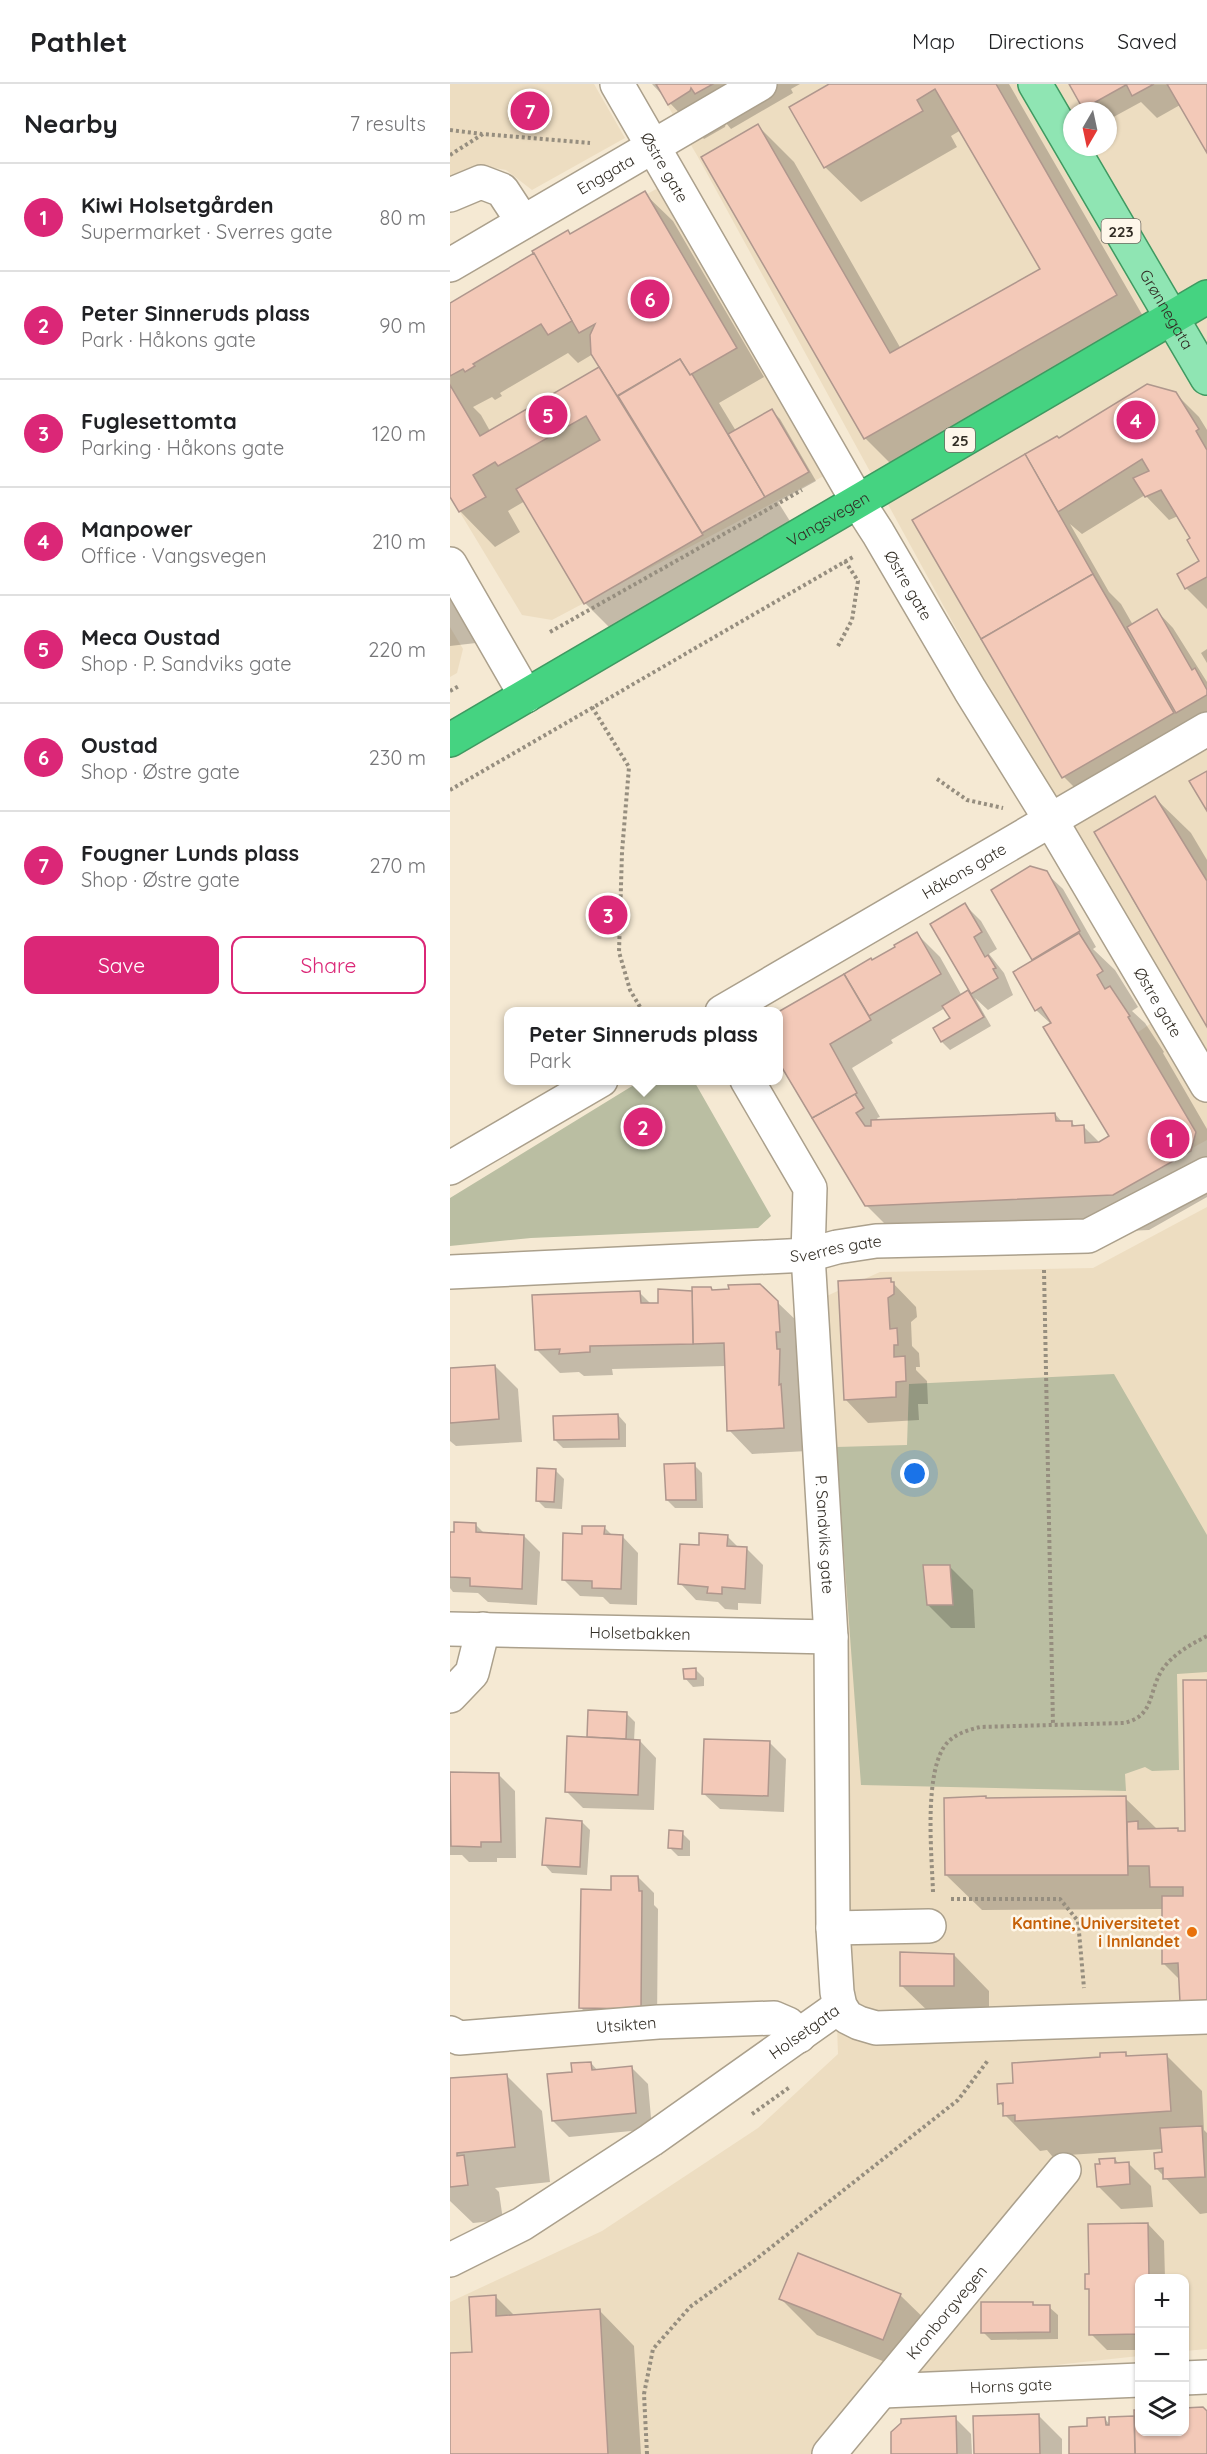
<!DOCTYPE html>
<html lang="en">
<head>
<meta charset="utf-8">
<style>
  body { margin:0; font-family:Quicksand,sans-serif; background:#f6f6f6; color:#202124 }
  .controls { position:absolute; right:18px; bottom:18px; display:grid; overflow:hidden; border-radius:12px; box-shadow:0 2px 4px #0004 }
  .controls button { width:54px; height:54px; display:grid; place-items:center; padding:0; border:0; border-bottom:2px solid #e0e0e0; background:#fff; color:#202124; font:30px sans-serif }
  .compass { position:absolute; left:613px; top:18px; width:54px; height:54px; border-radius:50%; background:#fff; box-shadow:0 2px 4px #0004; rotate:189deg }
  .you { position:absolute; left:465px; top:1390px; width:21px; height:21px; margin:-15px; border:4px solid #fff; border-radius:50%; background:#1a73e8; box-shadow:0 0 0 9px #1a73e833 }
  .badge { display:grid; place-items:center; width:39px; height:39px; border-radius:50%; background:#db2777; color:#fff; font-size:20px; font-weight:700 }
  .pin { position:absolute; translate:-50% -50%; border:3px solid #fff; box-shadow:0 2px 6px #0006 }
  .popup { position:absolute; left:54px; top:923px; width:279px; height:78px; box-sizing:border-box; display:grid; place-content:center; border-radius:12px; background:#fff; filter:drop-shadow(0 2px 4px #0005); font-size:20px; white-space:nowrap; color:#757577 }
  .popup b { font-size:22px; color:#202124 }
  .popup::after { content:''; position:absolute; left:50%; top:100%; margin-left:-12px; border:12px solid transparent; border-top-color:#fff }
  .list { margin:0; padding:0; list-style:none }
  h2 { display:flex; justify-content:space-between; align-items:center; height:78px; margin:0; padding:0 24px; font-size:26px }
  h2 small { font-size:20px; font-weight:400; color:#757577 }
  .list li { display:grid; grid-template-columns:39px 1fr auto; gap:18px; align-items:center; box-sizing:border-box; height:108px; padding:0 24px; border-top:2px solid #e0e0e0 }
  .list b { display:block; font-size:22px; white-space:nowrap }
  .list p { margin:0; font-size:20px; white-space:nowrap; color:#757577 }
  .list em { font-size:20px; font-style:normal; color:#757577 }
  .actions { display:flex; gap:12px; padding:18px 24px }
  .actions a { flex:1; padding:14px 0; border:2px solid #db2777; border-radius:12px; text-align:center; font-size:21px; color:#db2777 }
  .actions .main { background:#db2777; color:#fff }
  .icon { flex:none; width:33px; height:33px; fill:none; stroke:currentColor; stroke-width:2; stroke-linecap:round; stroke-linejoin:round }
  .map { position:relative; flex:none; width:757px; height:2370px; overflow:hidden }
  header { display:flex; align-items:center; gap:36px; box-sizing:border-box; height:84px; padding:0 30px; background:#fff; border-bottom:2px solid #e0e0e0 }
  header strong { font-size:28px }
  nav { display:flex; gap:33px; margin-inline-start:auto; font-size:21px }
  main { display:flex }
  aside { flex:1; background:#fff }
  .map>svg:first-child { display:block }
</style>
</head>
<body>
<header>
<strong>Pathlet</strong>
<nav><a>Map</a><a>Directions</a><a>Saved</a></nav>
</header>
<main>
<aside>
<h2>Nearby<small>7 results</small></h2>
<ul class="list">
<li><span class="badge">1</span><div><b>Kiwi Holsetgården</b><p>Supermarket · Sverres gate</p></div><em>80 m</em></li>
<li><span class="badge">2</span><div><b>Peter Sinneruds plass</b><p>Park · Håkons gate</p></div><em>90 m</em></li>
<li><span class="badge">3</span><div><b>Fuglesettomta</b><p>Parking · Håkons gate</p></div><em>120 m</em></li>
<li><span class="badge">4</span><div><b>Manpower</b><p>Office · Vangsvegen</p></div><em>210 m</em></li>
<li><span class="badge">5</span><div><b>Meca Oustad</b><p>Shop · P. Sandviks gate</p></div><em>220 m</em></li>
<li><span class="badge">6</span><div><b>Oustad</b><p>Shop · Østre gate</p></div><em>230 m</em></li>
<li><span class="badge">7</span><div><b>Fougner Lunds plass</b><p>Shop · Østre gate</p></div><em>270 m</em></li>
</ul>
<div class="actions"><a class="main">Save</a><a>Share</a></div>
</aside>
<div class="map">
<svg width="757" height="2370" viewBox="0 0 757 2370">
  <rect width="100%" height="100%" fill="#f5e9d3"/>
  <!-- built -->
  <g fill="#edddc1" fill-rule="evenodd">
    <path d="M0,0H144L175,54L82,106L56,86L39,83L23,84L0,96Z"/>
    <path d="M205,0H757V1056L686,1095L629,989L710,933L615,744L248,73ZM622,27H658V63H622Z"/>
    <path d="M208,104L385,386L102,536L72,531L0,412V221Z"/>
    <path d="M0,543L13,565L7,589L0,593Z"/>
    <path d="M757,1123V2265L735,2267L734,2194H690L689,2272L440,2299L362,2370H0V2218L152,2147L308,2044L388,1970L361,1219L430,1188L643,1184Z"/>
  </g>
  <!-- green -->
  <g fill="#babea2">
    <path d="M192,996L244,997L321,1132L308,1144L81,1154L0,1162V1114Z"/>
    <path d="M664,1290L757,1451V1588L727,1590L729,1686L702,1687L695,1683L675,1690L676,1707L411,1701L386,1363L457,1361L459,1300Z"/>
  </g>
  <!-- shadow -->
  <g fill="#0003" fill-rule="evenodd">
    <path d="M202,0H350L341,5L343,9L281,45L276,39L275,43L254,55Z"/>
    <path d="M382,0H559L701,246L450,389L415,354L308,42L344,78L451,265L592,185L511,46L501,52L507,63L411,118L375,83Z"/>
    <path d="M620,0H757L730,21L707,34L691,18L658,36V27H637Z"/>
    <path d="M194,109L223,137L314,293L269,319L286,347L322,327L330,335L366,397L328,418L343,442L170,554L135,519L75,417L58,427L70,448L45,463L10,427L0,410V221ZM118,269L128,279L143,270L154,290L149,285L40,347L31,331L23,323L42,313L45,316L52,312L50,309Z"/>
    <path d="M725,309L749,333L757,346V525L736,504L729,491L752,477L743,455L728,432L719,436L695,411L632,450L620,440L659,508L671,520L683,541L707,527L723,544L757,598V637L642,721L614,693L464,436L606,354L609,356Z"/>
    <path d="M0,515L26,559L0,562Z"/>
    <path d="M757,565V579L751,569Z"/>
    <path d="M705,714L741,749L757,776V940L681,813Z"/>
    <path d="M596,789L613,805L646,863L643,865L665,886L688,923L682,927L695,939L714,968L713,969L757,1045V1113L699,1146L452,1157L416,1121L328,974V930L421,876L422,877L447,864L466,849L490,873L512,912L520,907L515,821L531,837L547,865L539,870L554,889L563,911L538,926L525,914L541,942L500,966L492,958L485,944L502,935L495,924L441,956L443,959L402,984L430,1033L427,1034L430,1038L605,1030L612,1038H621L626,1043H634L650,1059L661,1053L601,940L586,926L585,877L543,806Z"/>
    <path d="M440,1196L466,1223L467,1233L461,1238L462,1262L469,1269L470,1283H466V1286L477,1297L478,1320H468L469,1336L418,1339L395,1315Z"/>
    <path d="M261,1204L264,1208L327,1218L351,1241L357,1367L302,1370L279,1346L276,1282L162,1285L163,1291L134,1292L129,1288L110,1289L86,1265L189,1208L201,1220H210L209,1207L243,1209Z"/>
    <path d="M45,1282L68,1305L72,1358L6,1362L0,1357V1286Z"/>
    <path d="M168,1331L176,1340V1363L113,1364L105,1356Z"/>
    <path d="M244,1381L252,1389L253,1424H225L217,1416Z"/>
    <path d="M106,1387L114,1395L112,1425L95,1424L87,1416Z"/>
    <path d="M26,1441L35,1450L74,1452L90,1468L87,1521L38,1518L28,1509L3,1508L0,1504V1449Z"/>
    <path d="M154,1443L163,1452H172L188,1469L187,1521L160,1520L153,1513L130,1512L113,1495L133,1451Z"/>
    <path d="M277,1452L289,1464L297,1465L313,1481L311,1520L288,1519V1526L275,1525L268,1518L246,1516L230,1499L250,1462Z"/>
    <path d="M499,1482L523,1506L525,1544H501L478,1521Z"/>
    <path d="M246,1586L254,1594V1602L243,1603L235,1594Z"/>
    <path d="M177,1630L185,1638L184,1657H190L206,1674L204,1726L133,1724L116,1707L141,1655L138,1652Z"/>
    <path d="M320,1659L336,1675L334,1728L270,1725L253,1709Z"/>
    <path d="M48,1690L65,1707L66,1774H47V1778H19L12,1771H0V1706Z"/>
    <path d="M675,1714L708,1746L736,1748L730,1896L714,1880L713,1825L532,1826L496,1791L537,1715Z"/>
    <path d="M132,1738L140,1746L137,1791L102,1789L94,1780Z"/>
    <path d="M232,1749L240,1757V1772H228L220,1764Z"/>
    <path d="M188,1793L204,1809V1821L208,1825L207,1940H147L131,1924L162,1807Z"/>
    <path d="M504,1871L539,1907V1937L487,1936L451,1901Z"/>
    <path d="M675,1969L679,1973L716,1971L752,2007L754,2046L757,2049V2129L750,2130L706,2084L713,2070V2065L602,2072L597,2066L590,2067L555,2031L554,2024L550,2019L565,2001Z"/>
    <path d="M141,1979L148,1987L182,1984L198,2000L202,2045L119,2053L103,2037L123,1989Z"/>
    <path d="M57,1992L92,2027L100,2098L45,2104L49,2108L53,2136L23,2139L0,2117V1997Z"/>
    <path d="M665,2075L669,2080L678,2079L701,2102L703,2123L671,2125L648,2102Z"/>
    <path d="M698,2140L714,2157L715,2194H690V2266H657L641,2250V2208L637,2204L640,2191Z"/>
    <path d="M450,2211L486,2246L468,2291L367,2251L331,2215Z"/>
    <path d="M45,2212L65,2232L149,2226L184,2262L191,2370H0V2271L24,2270Z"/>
    <path d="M582,2220L585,2223H599L608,2231V2255L541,2256L533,2248Z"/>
    <path d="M588,2331L612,2355V2370H526Z"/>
    <path d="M505,2334L521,2350L522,2370H443Z"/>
    <path d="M685,2334L690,2348H734L757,2370H620L639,2344L655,2335L660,2341V2335Z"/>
  </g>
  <!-- building -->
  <g fill="#f3c9b8" stroke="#af978d" stroke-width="1.5">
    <path d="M206,0H263L245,10L241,4L240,7L218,21Z"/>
    <path d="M379,0H546L667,211L414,355L251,73L308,40L440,269L590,185L485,5L467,16L473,27L374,84L339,23Z"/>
    <path d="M619,0H676V1L633,25Z"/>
    <path d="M676,0H704L682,12Z"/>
    <path d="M717,0H757V69Z"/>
    <path d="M195,107L287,264L240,291L230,275L167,312L141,270L140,251L145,240L129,249L82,167L118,146L120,150Z"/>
    <path d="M84,169L122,237L98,251L91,240L23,280L25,282L15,288L13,285L0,292V219Z"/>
    <path d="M230,275L240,291L242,290L315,413L252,449L168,312Z"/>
    <path d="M149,283L253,451L134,520L66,405L150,356L136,332L48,382L45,378L23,391L36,413L9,428L0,413V301L30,352Z"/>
    <path d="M697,300L726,308L749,345L746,347L757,366V493L735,505L727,490L749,477L737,456L740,454L711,406L695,413L683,394L699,387L692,375L608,428L575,370L607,352L609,354Z"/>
    <path d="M322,325L359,388L315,413L278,350Z"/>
    <path d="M575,370L643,490L531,555L462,436Z"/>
    <path d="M643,490L724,629L612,694L531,555Z"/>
    <path d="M707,525L742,586L745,584L757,606V611L726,629L677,543Z"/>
    <path d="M757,687V727L739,697Z"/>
    <path d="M705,712L757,797V943L644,748Z"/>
    <path d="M580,782L597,787L630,847L582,876L541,806Z"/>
    <path d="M515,819L532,848L524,853L535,873L538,871L546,884L543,885L548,894L521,910L480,840Z"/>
    <path d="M467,848L491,890L419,932L394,890L421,874L422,876L445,863L444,861Z"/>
    <path d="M629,849L653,887L647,891L655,905L660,902L680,932L678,933L746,1048L741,1067L663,1111L415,1122L362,1034L405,1010L414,1024L406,1029L415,1042H421V1036L605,1029L606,1037H622V1042L634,1041L635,1059L649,1058L659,1052L593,943L601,939L591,923L585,927L563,888Z"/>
    <path d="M394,890L421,936L380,960L407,1009L362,1034L328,977V928Z"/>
    <path d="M518,906L534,933L491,958L483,944L500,934L492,922Z"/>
    <path d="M441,1194V1198H444V1210L438,1214L440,1245L447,1244L448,1261H444V1273L455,1272L456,1297L446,1298V1313L394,1316L388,1197Z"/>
    <path d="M310,1200L328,1217L330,1248H326L327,1265H330L329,1301L331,1300L334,1344L277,1347L274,1259L243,1260L242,1203H261L262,1206L279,1205L278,1201Z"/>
    <path d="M208,1205L242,1207L243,1260L140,1262V1268L109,1270L110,1265L85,1266L82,1211L190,1207L191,1219H208Z"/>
    <path d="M45,1281L49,1335L0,1339V1284Z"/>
    <path d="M168,1330L169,1355L104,1356L103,1332Z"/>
    <path d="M245,1379L246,1416H216L214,1380Z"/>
    <path d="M87,1384L106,1385L104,1418L86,1417Z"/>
    <path d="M4,1438L26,1439V1448L74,1451L72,1505L20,1502V1494L0,1493V1448H4Z"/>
    <path d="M132,1442H155L154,1450L173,1451L171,1505L142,1504V1497L112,1496L113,1449L132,1450Z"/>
    <path d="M249,1449L278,1451L277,1462L297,1463L295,1505L272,1503V1510L257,1509L258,1503L228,1500L230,1460L249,1461Z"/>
    <path d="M473,1481H500L503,1521H477Z"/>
    <path d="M246,1584V1595H234L233,1585Z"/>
    <path d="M733,1596H757V1918H730L728,1879L712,1880V1812H733V1803H700L699,1782H678L677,1738L688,1737V1745L728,1744V1747H735Z"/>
    <path d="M138,1626L177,1628L176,1655L137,1653Z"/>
    <path d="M117,1652L190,1656L188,1711L115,1708Z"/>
    <path d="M254,1655L320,1657L318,1712L252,1710Z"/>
    <path d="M0,1688L49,1689L51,1758H31V1763L1,1762Z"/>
    <path d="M536,1712V1714L676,1712L678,1791H495L494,1714Z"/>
    <path d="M96,1734L132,1737L130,1783L92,1781Z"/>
    <path d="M219,1746L233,1747L232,1765L218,1764Z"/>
    <path d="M161,1792H188L189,1807H192L191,1925L129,1924L131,1805L161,1806Z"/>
    <path d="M450,1868L504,1870V1902H450Z"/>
    <path d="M676,1968V1972L717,1970L721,2027L565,2037V2031L553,2032V2019L548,2020L547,2000L563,1999L562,1979L650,1973V1969Z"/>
    <path d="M141,1978L142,1986L182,1982L186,2029L102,2037L97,1990L122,1988L121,1979Z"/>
    <path d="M57,1990L65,2063L7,2069V2072L14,2071L18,2101L0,2103V1994Z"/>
    <path d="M752,2042L755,2093L713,2095V2084L705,2085L704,2069L712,2068L710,2044Z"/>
    <path d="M665,2074V2079L679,2078L680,2100L647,2103L645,2080H650L649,2075Z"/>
    <path d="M698,2139L699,2194H690V2250L639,2251V2205H635V2190H639L638,2140Z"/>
    <path d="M348,2169L451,2210L433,2256L329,2215Z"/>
    <path d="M46,2211V2232L150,2225L158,2370H0V2269L22,2268L19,2213Z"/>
    <path d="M531,2218H583V2221H600V2248L531,2249Z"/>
    <path d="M753,2323L757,2327V2370H685L684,2326H690V2348H734V2324Z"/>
    <path d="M589,2330L590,2370H524L523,2332Z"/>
    <path d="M506,2332L507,2370H441V2348L451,2339V2335Z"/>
    <path d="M684,2332L685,2370H619V2343L637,2342V2334L655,2333L656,2341H659V2333Z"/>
  </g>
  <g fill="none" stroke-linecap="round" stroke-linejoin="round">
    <defs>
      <g id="minor">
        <path id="s1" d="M167,0L408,418L428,449L520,606L600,735L757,1001"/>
        <path d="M0,111L31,98L52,106L73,138"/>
        <path id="s2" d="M0,181L310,0"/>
        <path d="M0,480L76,612"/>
        <path id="s3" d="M272,928L757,645"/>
        <path id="s4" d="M297,996L360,1104L358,1171L381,1553L383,1844L387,1908L390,1922L397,1933L409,1939L426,1944L757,1933"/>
        <path d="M0,1084L151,996"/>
        <path id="s5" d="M0,1188L358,1171L387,1163L426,1157L638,1152L757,1090"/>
        <path id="s6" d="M0,1545L381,1553"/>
        <path d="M0,1612L22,1589L33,1545"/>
        <path d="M383,1844L479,1842"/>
        <path id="s7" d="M0,1949L9,1954L208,1938L324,1934L338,1940L349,1952"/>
        <path id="s8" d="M0,2176L72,2140L201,2056L390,1922"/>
        <path d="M734,2294L757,2293"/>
        <path id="s9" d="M433,2307L690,2296"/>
        <path id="s10" d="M379,2370L614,2086"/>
      </g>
      <g id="major">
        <path id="s11" d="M585,0L757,294"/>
      </g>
      <g id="highway">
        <path id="s12" d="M0,656L757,213"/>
      </g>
    </defs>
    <!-- minor casing -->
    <use href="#minor" stroke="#aba08c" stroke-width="36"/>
    <!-- major casing -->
    <use href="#major" stroke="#3f9961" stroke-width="36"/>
    <!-- highway casing -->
    <use href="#highway" stroke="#3f9961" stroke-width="36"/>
    <!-- path -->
    <g stroke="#968e7f" stroke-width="4" stroke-dasharray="3 3" stroke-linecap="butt">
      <path d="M0,46L32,50"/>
      <path d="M0,71L33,50L140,59"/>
      <path d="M100,548L352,406"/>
      <path d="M388,562L402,536L408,497L395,477"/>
      <path d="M0,607L9,602"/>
      <path d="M142,623L179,683L172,768L169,868L180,906L193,928"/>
      <path d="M487,695L517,716L553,724"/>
      <path d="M0,706L403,473"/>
      <path d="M594,1186L603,1641"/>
      <path d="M483,1808C482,1773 473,1686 497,1659C505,1650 518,1646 530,1643L674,1639C705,1632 698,1608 712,1586C723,1570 740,1561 757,1552"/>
      <path d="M501,1815H610L628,1837L634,1904"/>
      <path d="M302,2030L340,2003"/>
      <path d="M197,2370L194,2310L203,2265L240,2223L305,2176L508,2016L539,1975"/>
    </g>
    <!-- minor -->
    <use href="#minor" stroke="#fff" stroke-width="33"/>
    <!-- major -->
    <use href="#major" stroke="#8fe5b3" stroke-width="33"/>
    <!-- highway -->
    <use href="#highway" stroke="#45d381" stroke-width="33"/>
  </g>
  <!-- markers -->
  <circle fill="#e8710a" stroke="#fef7ea" stroke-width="2" cx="742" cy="1848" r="6"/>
  <g text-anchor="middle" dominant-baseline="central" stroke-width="5" stroke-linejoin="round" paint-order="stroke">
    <!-- shield labels -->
    <g fill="#fef7ea" stroke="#706a61" stroke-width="1.5">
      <rect x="651.5" y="135" width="39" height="24" rx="4.5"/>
      <rect x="495" y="344" width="30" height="24" rx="4.5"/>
    </g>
    <g font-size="15" font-weight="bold" fill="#332e26">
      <text x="671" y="147">223</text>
      <text x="510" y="356">25</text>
    </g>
    <!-- street labels -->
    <g font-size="16" fill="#332e26" stroke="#fef7ea">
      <text stroke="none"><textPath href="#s1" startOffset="96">Østre gate</textPath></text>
      <text stroke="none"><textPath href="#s2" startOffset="180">Enggata</textPath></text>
      <text stroke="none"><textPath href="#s11" startOffset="261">Grønnegata</textPath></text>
      <text stroke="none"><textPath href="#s12" startOffset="438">Vangsvegen</textPath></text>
      <text stroke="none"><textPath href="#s1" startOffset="580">Østre gate</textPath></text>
      <text stroke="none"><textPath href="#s3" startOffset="280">Håkons gate</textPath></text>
      <text stroke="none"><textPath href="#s1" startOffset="1066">Østre gate</textPath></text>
      <text stroke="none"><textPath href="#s5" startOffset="387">Sverres gate</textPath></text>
      <text stroke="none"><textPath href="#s4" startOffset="472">P. Sandviks gate</textPath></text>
      <text stroke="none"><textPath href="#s6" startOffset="190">Holsetbakken</textPath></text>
      <text stroke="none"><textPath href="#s7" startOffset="178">Utsikten</textPath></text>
      <text stroke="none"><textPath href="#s8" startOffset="422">Holsetgata</textPath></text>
      <text stroke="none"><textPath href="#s10" startOffset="184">Kronborgvegen</textPath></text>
      <text stroke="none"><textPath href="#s9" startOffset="128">Horns gate</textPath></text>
    </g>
    <!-- food labels -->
    <g font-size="16" font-weight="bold" fill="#c56008" stroke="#fef7ea" text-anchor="end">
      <text x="730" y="1839">Kantine, Universitetet<tspan x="730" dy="18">i Innlandet</tspan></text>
    </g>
  </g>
</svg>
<div class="controls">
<button>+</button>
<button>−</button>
<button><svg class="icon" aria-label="layers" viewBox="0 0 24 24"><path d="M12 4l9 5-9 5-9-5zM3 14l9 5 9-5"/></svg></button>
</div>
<svg class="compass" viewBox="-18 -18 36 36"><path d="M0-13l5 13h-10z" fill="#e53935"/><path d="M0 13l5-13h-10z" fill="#757577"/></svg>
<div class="you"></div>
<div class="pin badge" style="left:720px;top:1055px">1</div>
<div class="pin badge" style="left:193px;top:1043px">2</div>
<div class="popup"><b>Peter Sinneruds plass</b>Park</div>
<div class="pin badge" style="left:158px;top:831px">3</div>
<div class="pin badge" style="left:686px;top:336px">4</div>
<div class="pin badge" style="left:98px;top:331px">5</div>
<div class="pin badge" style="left:200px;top:215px">6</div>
<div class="pin badge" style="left:80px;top:27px">7</div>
</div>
</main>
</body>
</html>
